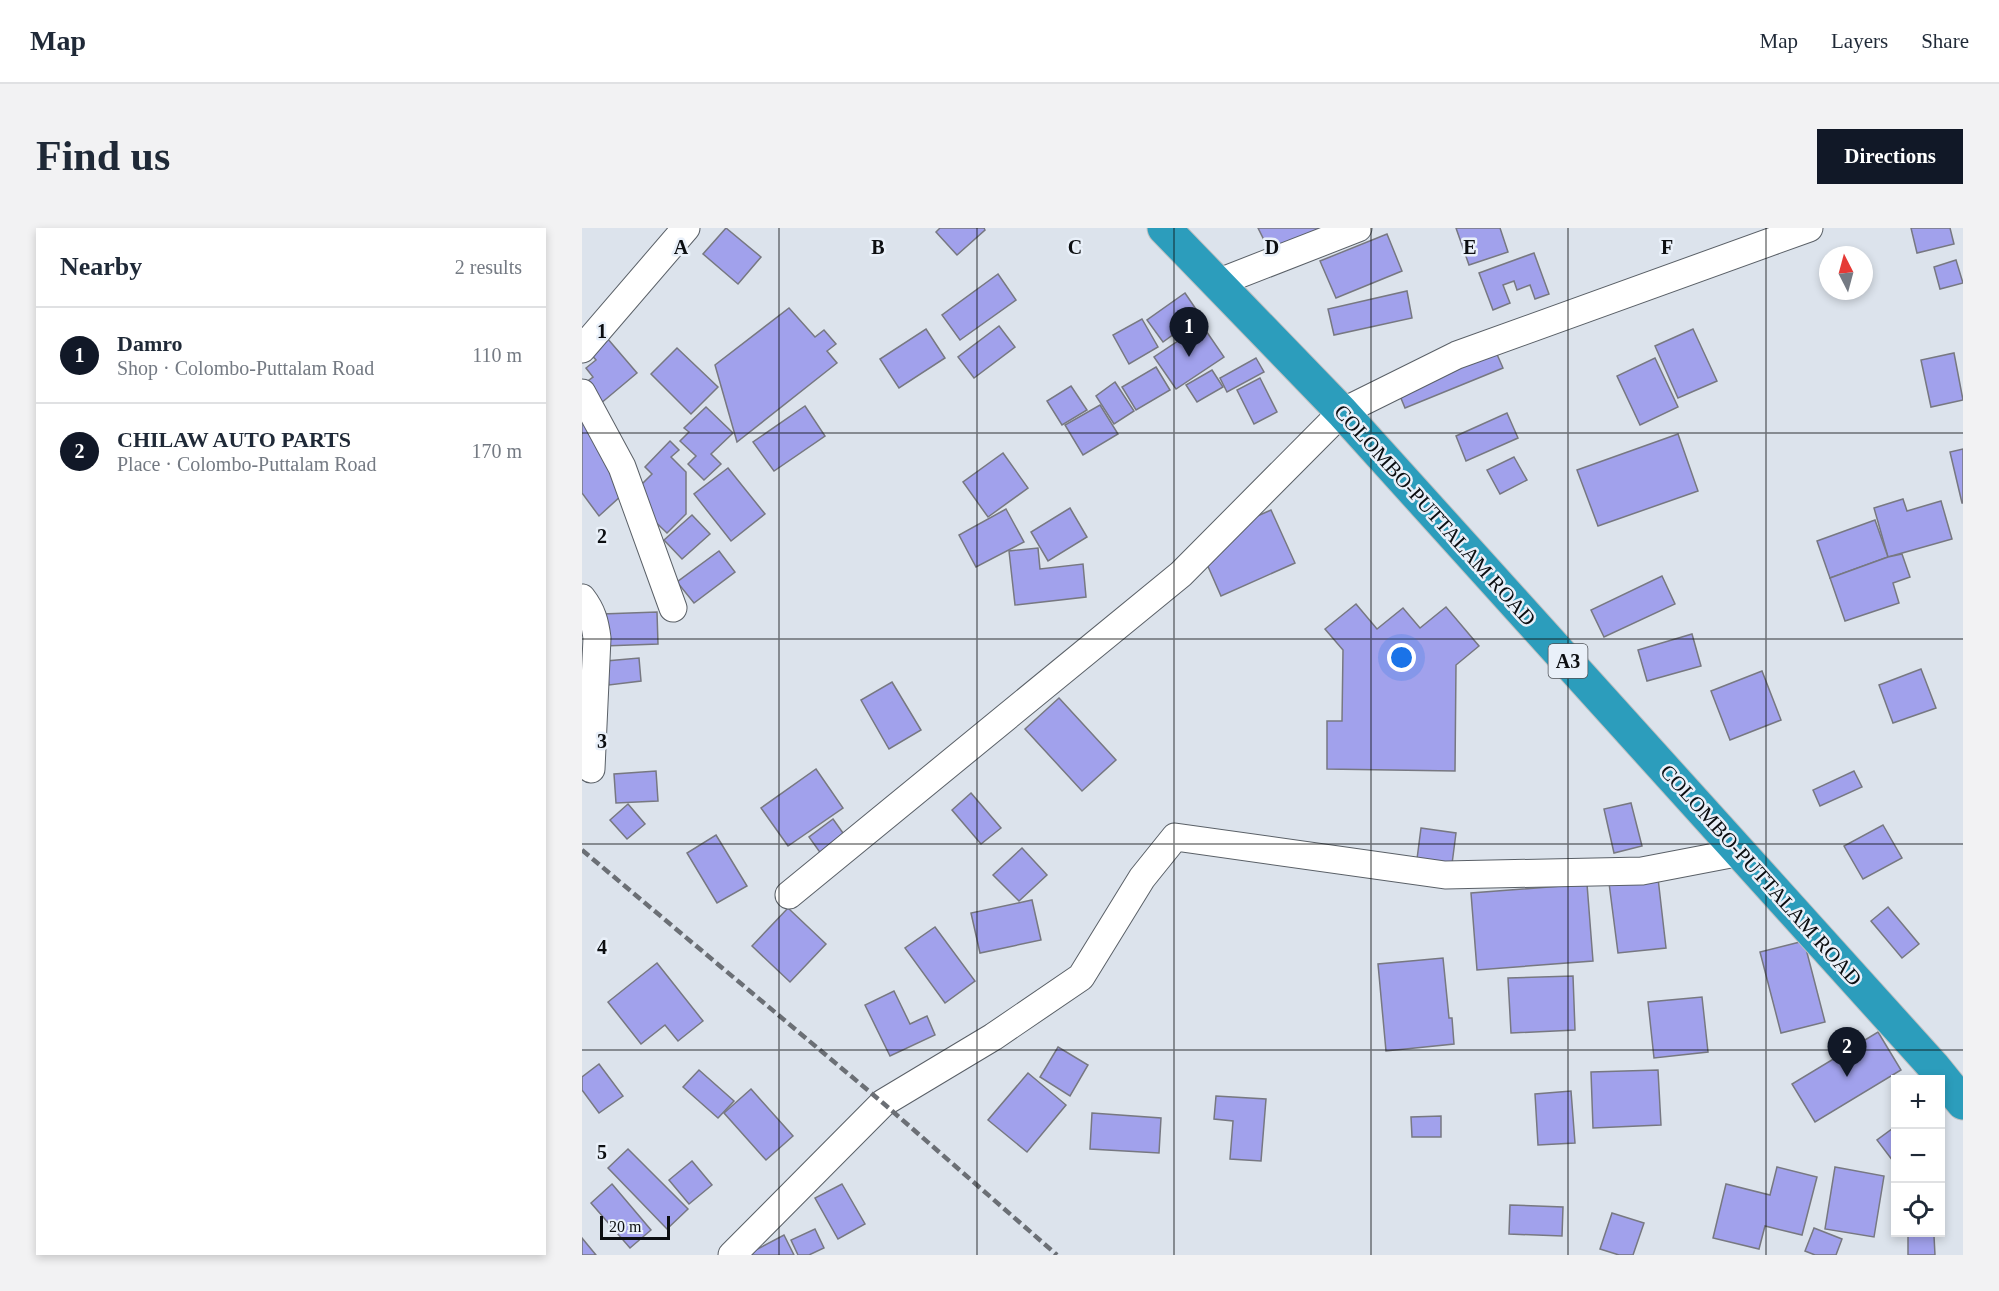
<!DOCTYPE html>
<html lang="en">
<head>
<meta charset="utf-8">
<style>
  body { margin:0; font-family:"Times New Roman",serif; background:#f2f2f3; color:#1f2937 }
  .controls { position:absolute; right:18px; bottom:18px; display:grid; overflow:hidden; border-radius:0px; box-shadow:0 3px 9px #0003 }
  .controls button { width:54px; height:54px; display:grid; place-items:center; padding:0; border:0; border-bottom:2px solid #e0e1e3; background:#fff; color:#1f2937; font:30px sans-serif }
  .compass { position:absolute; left:1237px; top:18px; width:54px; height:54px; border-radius:50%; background:#fff; box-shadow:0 3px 9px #0003; rotate:354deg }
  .scale { position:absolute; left:18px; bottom:15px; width:70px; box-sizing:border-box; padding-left:6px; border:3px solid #0c0e11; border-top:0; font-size:16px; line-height:21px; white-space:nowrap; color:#0c0e11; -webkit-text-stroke:4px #e9f0f9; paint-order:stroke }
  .you { position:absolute; left:820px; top:430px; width:21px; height:21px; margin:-15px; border:4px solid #fff; border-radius:50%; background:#1a73e8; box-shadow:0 0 0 9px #1a73e833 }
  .badge { display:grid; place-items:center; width:39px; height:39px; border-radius:50%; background:#111827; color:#fff; font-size:20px; font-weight:700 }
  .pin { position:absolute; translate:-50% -50px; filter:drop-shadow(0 2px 3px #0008) }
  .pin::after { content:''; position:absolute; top:32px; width:21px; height:18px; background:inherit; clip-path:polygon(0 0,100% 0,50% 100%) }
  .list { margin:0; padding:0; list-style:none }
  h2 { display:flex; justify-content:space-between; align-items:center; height:78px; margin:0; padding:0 24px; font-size:26px }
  h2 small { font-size:20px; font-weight:400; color:#747a83 }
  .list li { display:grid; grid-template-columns:39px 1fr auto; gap:18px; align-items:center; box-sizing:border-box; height:96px; padding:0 24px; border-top:2px solid #e0e1e3 }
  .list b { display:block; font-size:22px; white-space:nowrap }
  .list p { margin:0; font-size:20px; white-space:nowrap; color:#747a83 }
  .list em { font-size:20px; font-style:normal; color:#747a83 }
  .icon { flex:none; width:33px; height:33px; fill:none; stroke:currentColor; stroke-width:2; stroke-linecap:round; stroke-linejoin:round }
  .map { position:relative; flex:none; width:1381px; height:1027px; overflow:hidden; border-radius:0px }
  header { display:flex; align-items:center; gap:36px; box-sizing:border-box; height:84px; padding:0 30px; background:#fff; border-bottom:2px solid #e0e1e3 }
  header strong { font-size:28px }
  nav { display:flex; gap:33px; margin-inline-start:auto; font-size:21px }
  .intro { display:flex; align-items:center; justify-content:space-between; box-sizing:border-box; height:144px; padding:0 36px }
  h1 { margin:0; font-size:42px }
  .button { padding:15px 27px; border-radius:0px; background:#111827; color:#fff; font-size:21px; font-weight:700 }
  main { display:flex; gap:36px; padding:0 36px }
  aside { flex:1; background:#fff; border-radius:0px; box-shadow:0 3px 9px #0003 }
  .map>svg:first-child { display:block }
</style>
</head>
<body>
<header>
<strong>Map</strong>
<nav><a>Map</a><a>Layers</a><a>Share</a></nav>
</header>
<div class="intro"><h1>Find us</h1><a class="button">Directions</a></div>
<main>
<aside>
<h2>Nearby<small>2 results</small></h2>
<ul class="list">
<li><span class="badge">1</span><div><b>Damro</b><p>Shop · Colombo-Puttalam Road</p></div><em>110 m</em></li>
<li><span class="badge">2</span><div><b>CHILAW AUTO PARTS</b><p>Place · Colombo-Puttalam Road</p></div><em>170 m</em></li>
</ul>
</aside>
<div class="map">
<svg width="1381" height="1027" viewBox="0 0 1381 1027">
  <rect width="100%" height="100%" fill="#dce3ec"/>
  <!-- building -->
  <g fill="#a1a1ec" stroke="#777881" stroke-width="1.5">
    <path d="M144,0L179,29L156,56L121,26Z"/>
    <path d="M358,0H402L403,2L375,27L354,4Z"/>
    <path d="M676,0H740L688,24Z"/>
    <path d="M874,0H918L926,24L887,37Z"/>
    <path d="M1329,0H1368L1372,16L1335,25Z"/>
    <path d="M805,6L820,43L754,70L738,33Z"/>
    <path d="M952,25L967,66L953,71L948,57L935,62L932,53L921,57L928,75L911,82L897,45Z"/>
    <path d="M1374,32L1381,55L1358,61L1352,39Z"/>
    <path d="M416,46L434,72L378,112L360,87Z"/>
    <path d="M825,63L830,90L752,107L746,81Z"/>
    <path d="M603,65L618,87L581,114L565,92Z"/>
    <path d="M207,80L233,109L242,102L254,116L245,123L255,135L155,214L133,137Z"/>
    <path d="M560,91L576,119L547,136L531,107Z"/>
    <path d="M620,97L642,129L594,161L572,129Z"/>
    <path d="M417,98L433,119L392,150L376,129Z"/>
    <path d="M344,101L363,130L317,160L298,131Z"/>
    <path d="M1111,101L1135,153L1096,170L1073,118Z"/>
    <path d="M25,110L55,145L18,176L2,156L11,149L4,140L14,132L7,124Z"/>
    <path d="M95,120L136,159L109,186L69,146Z"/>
    <path d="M914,124L921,140L823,180L816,163Z"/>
    <path d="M1372,125L1381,172L1349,179L1339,132Z"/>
    <path d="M674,130L682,144L645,164L638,150Z"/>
    <path d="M1073,130L1096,179L1058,197L1035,148Z"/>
    <path d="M574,139L588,162L554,182L540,159Z"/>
    <path d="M630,142L641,159L615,174L604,157Z"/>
    <path d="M678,150L695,184L672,196L655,162Z"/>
    <path d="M533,154L552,183L532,196L514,168Z"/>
    <path d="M489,158L505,182L480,197L465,173Z"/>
    <path d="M518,177L536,206L501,227L483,197Z"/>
    <path d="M223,178L243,208L192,243L171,214Z"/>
    <path d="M124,179L151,205L129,226L139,236L122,252L106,236L114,228L98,213L107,204L102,200Z"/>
    <path d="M0,184L41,266L17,288L0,265Z"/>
    <path d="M925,185L936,210L884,233L874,208Z"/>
    <path d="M1096,206L1116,263L1016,298L995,242Z"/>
    <path d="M88,213L97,222L89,229L104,244V286L85,305L61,282L52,264L70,246L63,239Z"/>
    <path d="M1381,221V275H1380L1368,224Z"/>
    <path d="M421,225L446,260L406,289L381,254Z"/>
    <path d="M932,229L945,252L918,266L905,242Z"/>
    <path d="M146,240L183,286L149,313L112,266Z"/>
    <path d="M1321,271L1325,283L1359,273L1370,311L1306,329L1292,280Z"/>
    <path d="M488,280L505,309L466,333L449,304Z"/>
    <path d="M424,281L442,314L394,339L377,307Z"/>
    <path d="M689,282L713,335L639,368L624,334L664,293Z"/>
    <path d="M110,287L128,306L100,331L82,312Z"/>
    <path d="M1293,292L1306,329L1248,350L1235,313Z"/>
    <path d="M456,320L458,341L501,336L504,369L433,377L427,323Z"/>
    <path d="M137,323L153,344L112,375L95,354Z"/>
    <path d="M1320,326L1328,349L1311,355L1317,375L1263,393L1248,350L1306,329Z"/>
    <path d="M1080,348L1093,376L1022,409L1009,382Z"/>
    <path d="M774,376L795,401L821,380L838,400L864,379L897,418L874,437L873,543L745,541V493H760L761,422L743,401Z"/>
    <path d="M75,384L76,416L22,418L20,386Z"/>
    <path d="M1110,406L1119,438L1065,453L1056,422Z"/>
    <path d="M57,430L59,453L27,457L24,433Z"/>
    <path d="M1339,441L1354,480L1311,495L1297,457Z"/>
    <path d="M1180,443L1199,492L1148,512L1129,463Z"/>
    <path d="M310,454L339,502L307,521L279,472Z"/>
    <path d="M477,470L534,532L500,563L443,501Z"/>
    <path d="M234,541L261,580L206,618L179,580Z"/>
    <path d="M74,543L76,573L34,575L32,546Z"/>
    <path d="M1272,543L1280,559L1238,578L1231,562Z"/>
    <path d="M389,565L419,600L399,616L370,582Z"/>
    <path d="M1049,575L1060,618L1032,625L1022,581Z"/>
    <path d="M46,576L63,596L45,611L28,592Z"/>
    <path d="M251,591L266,612L242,630L227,609Z"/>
    <path d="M1301,597L1320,630L1281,651L1262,618Z"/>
    <path d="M839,600L874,605L870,636L835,631Z"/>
    <path d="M134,607L165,658L135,675L105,625Z"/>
    <path d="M440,620L465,647L437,673L411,647Z"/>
    <path d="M1076,650L1084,720L1036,725L1027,655Z"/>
    <path d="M1005,656L1011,733L895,742L889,665Z"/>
    <path d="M450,672L459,712L398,725L389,685Z"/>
    <path d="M1306,679L1337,716L1320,730L1289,693Z"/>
    <path d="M206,680L244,716L208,754L170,718Z"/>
    <path d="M353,699L393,753L363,775L323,720Z"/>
    <path d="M1222,713L1243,794L1199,805L1178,724Z"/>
    <path d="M861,730L867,790H870L872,816L804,823L796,736Z"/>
    <path d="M75,735L121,793L96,813L83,797L59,816L26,774Z"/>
    <path d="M991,748L993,802L929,805L926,750Z"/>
    <path d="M312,763L328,796L345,788L353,807L308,828L283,777Z"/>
    <path d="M1120,769L1126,824L1072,830L1066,774Z"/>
    <path d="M1296,804L1319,842L1233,894L1210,856Z"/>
    <path d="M476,819L506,837L488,868L458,849Z"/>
    <path d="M17,836L41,868L17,885L0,862V849Z"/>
    <path d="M117,842L152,873L136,890L101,859Z"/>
    <path d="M1076,842L1079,897L1011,900L1009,844Z"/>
    <path d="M446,845L484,877L445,924L406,892Z"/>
    <path d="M169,861L211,908L184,932L142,885Z"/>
    <path d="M989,863L993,915L956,917L953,866Z"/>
    <path d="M634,868L684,871L679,933L648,931L651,893L632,891Z"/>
    <path d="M510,885L579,890L577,925L508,921Z"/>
    <path d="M859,888V909H830L829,889Z"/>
    <path d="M1314,898V937L1295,912Z"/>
    <path d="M46,921L106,981L85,1001L26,940Z"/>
    <path d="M110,933L130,957L107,976L87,952Z"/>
    <path d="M1195,939L1235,949L1220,1007L1183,998L1177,1021L1131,1010L1144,956L1188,967Z"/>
    <path d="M1253,939L1302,948L1292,1009L1243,1001Z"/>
    <path d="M30,956L69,1002L48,1020L9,975Z"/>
    <path d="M260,956L283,996L256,1011L233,970Z"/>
    <path d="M928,977L981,979L980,1008L927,1006Z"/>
    <path d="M1030,985L1062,995L1051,1027H1037L1018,1021Z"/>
    <path d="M1232,1000L1260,1011L1254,1027H1233L1223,1023Z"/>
    <path d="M233,1001L242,1020L227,1027H216L209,1012Z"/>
    <path d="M202,1007L212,1027H167L166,1026Z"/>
    <path d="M1326,1008H1352L1353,1027H1326Z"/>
    <path d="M0,1010L14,1027H0Z"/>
  </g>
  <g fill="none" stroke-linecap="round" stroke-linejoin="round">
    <defs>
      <g id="minor">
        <path d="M635,55L776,0"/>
        <path d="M0,121L104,0"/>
        <path d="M0,165L40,239L91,380"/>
        <path d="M0,370C10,383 13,394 15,410L9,541"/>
        <path d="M207,667L599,346L760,184L875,127L1227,0"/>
        <path d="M150,1027L301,875L411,809L499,749L560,650L593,609L863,647L1060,643L1159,624"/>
      </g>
      <path id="highway" d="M582,0L760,184L1351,838L1381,875"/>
    </defs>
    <!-- minor casing -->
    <use href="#minor" stroke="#5a6067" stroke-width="29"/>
    <!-- highway casing -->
    <use href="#highway" stroke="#c0c0c1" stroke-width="35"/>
    <!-- minor -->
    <use href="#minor" stroke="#fff" stroke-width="27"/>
    <!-- highway -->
    <use href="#highway" stroke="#2c9dbc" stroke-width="33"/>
    <!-- rail -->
    <path stroke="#6b6f75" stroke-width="4.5" stroke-dasharray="9 4.5" stroke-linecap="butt" d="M0,622L301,875L475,1027"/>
  </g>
  <!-- grid -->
  <path fill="none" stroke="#0c0e11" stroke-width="1.5" stroke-opacity="0.55" d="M197,0V1027M395,0V1027M592,0V1027M789,0V1027M986,0V1027M1184,0V1027M0,205H1381M0,411H1381M0,616H1381M0,822H1381"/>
  <g text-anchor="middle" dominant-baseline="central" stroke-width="5" stroke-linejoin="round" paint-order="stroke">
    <!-- shield labels -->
    <rect fill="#e9f0f9" stroke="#4e5257" stroke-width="1.5" x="966.5" y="416" width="39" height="34" rx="4.5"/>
    <g font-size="20" font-weight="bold" fill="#0c0e11">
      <text x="986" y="433">A3</text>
    </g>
    <!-- street labels -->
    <g font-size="21" fill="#0c0e11" stroke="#e9f0f9">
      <text transform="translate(853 287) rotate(48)">COLOMBO-PUTTALAM ROAD</text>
      <text transform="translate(1179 647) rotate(48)">COLOMBO-PUTTALAM ROAD</text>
    </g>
  </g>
  <g font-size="20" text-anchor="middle" font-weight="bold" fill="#0c0e11" stroke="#e9f0f9" stroke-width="5" stroke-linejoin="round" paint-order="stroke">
    <text x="99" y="26">A</text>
    <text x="296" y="26">B</text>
    <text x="493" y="26">C</text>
    <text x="690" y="26">D</text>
    <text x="888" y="26">E</text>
    <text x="1085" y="26">F</text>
    <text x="20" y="110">1</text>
    <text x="20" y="315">2</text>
    <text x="20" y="520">3</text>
    <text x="20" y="726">4</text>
    <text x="20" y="931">5</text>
  </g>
</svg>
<div class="controls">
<button>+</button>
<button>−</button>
<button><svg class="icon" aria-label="locate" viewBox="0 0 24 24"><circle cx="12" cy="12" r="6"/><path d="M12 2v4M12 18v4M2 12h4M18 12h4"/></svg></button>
</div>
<svg class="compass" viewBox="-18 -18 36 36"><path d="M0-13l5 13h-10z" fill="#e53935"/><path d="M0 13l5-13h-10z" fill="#747a83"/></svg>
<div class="scale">20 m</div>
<div class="you"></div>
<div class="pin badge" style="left:607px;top:129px">1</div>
<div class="pin badge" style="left:1265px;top:849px">2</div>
</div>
</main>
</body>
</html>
